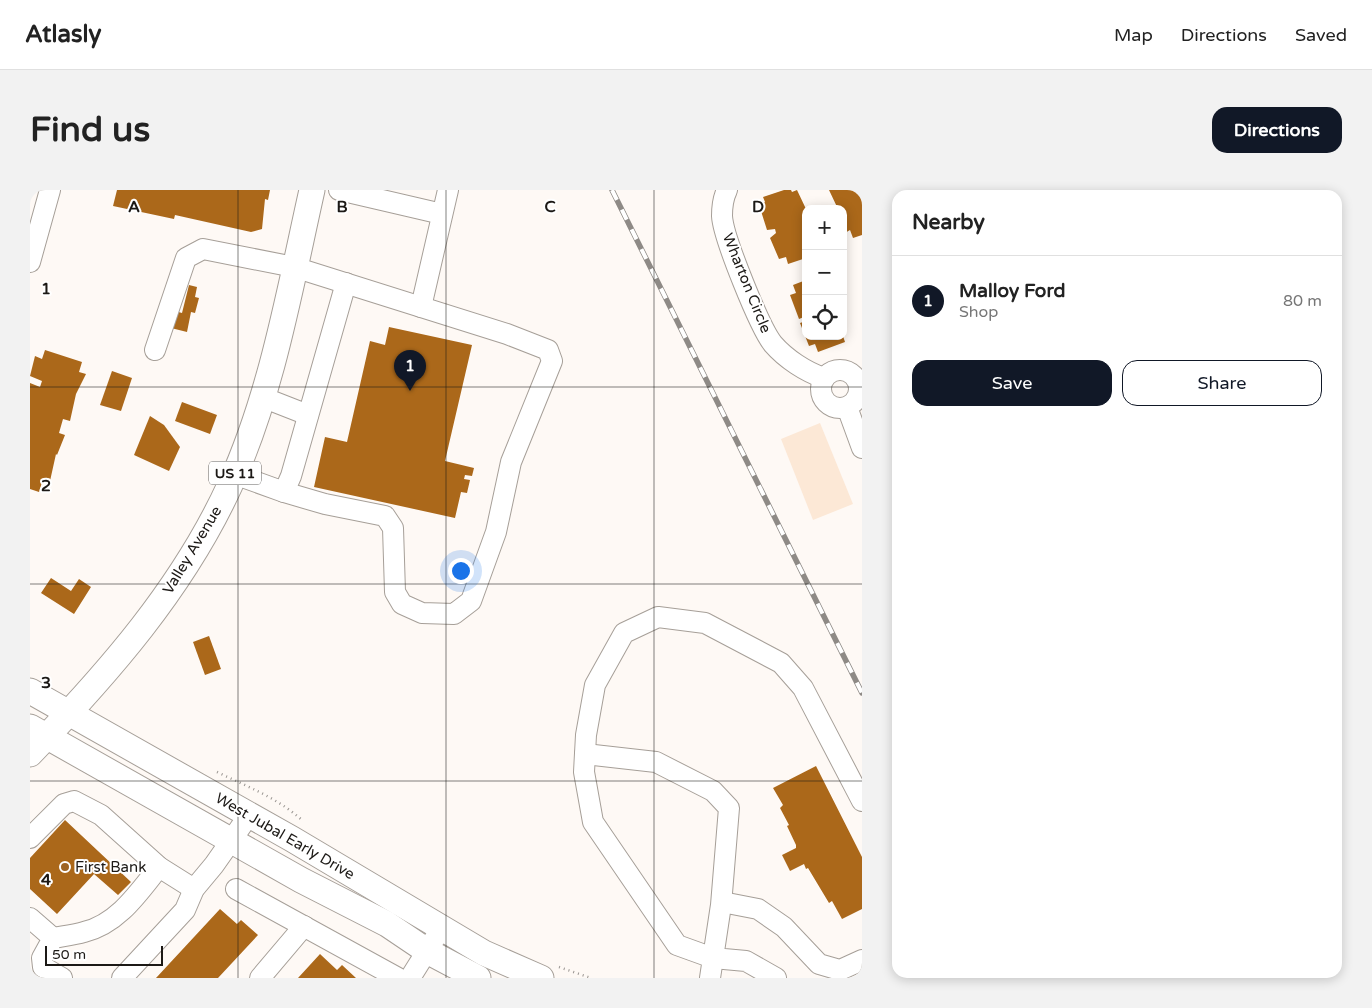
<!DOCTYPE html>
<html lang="en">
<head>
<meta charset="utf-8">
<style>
  body { margin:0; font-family:"Varela Round",sans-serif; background:#f2f2f2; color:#222 }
  .controls { position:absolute; right:15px; top:15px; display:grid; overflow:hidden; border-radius:10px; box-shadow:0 2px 12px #0003 }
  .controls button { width:45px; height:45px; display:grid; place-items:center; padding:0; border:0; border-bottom:1px solid #e0e0e0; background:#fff; color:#222; font:25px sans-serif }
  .scale { position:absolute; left:15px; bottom:12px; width:118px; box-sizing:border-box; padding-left:5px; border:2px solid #1c1916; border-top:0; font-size:14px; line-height:18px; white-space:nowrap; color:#1c1916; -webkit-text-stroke:4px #fff; paint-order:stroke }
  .you { position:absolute; left:430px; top:380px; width:18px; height:18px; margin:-12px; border:4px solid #fff; border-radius:50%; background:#1a73e8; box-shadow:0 0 0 8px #1a73e833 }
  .badge { display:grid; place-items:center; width:32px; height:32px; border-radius:50%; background:#111827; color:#fff; font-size:16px; font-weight:700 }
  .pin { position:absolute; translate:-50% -41px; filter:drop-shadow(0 1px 2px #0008) }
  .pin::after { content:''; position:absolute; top:26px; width:18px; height:15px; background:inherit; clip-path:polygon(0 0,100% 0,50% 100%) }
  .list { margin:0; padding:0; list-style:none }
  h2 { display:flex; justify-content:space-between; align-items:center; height:65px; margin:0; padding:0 20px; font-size:21px }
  h2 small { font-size:16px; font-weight:400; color:#767676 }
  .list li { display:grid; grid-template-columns:32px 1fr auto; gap:15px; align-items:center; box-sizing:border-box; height:90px; padding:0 20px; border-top:1px solid #e0e0e0 }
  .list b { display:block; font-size:19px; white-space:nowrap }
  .list p { margin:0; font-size:16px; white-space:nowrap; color:#767676 }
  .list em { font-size:16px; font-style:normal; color:#767676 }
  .actions { display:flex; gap:10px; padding:15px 20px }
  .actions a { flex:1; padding:11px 0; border:1px solid #111827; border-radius:15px; text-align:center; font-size:18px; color:#111827 }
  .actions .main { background:#111827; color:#fff }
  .icon { flex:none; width:28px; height:28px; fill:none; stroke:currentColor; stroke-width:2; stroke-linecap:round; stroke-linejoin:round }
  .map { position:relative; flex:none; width:832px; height:788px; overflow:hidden; border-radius:15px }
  header { display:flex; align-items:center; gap:30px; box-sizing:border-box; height:70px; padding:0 25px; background:#fff; border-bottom:1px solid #e0e0e0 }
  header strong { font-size:24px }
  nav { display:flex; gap:28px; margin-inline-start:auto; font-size:18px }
  .intro { display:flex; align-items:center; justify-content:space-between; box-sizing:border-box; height:120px; padding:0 30px }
  h1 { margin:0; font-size:35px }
  .button { padding:12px 22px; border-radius:15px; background:#111827; color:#fff; font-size:18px; font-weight:700 }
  main { display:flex; gap:30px; padding:0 30px }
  aside { flex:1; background:#fff; border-radius:15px; box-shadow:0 2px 12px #0003 }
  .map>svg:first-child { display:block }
</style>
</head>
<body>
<header>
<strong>Atlasly</strong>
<nav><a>Map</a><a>Directions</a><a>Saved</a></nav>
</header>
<div class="intro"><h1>Find us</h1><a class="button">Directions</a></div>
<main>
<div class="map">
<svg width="832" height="788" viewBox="0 0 832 788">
  <rect width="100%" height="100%" fill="#fef9f5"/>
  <!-- green -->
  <path fill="#fce8d6" d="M790,233L823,314L783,330L751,249Z"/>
  <!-- building -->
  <g fill="#ab681a">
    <path d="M87,0H240L238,10L235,9L232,39L221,42L145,25L144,29L83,16Z"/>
    <path d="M754,0H761L762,2L767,0L776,19V68L758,74L756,67L749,69L740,48L746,43L745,39L737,40L730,18L732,17L731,14L735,12L733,7Z"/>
    <path d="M799,0H832V45L823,48L820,40L815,43L813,19H808Z"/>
    <path d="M776,90V130L774,127L769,129L760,105L766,103L763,95Z"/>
    <path d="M159,95L167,97L165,107L169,108L165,123L161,122L157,142L141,138L145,121L152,123Z"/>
    <path d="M776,131V146H813L815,152L788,162L785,154L779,156L770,133Z"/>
    <path d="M359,137L442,155L415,271L444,278L442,286L435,285L434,289L440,290L437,303L431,302L425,328L284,297L295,247L317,252L340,151L355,155Z"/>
    <path d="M15,160L52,172L49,182L56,184L46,204L40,231L33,229L29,243L35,245L27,265L26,264L20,291L13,289L9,302L0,299V193L10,197L12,191L0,186L5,166L12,169Z"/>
    <path d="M82,181L102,188L91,221L70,215Z"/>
    <path d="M152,212L187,225L180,244L145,231Z"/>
    <path d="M120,226L134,235L150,257L139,281L104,265Z"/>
    <path d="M21,388L41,401L49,389L61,397L44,424L11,403Z"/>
    <path d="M179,446L191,479L175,485L163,452Z"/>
    <path d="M786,576L832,667V719L812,729L802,711L799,713L778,678L776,679L774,674L760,681L752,665L766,658V655L757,636L759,635L750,618L753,615L743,598Z"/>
    <path d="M35,630L101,692L88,705L64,684L27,724L0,699V668Z"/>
    <path d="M190,719L207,734L211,730L228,745L188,788H126Z"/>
    <path d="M290,764L307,780L312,775L326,788H268Z"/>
  </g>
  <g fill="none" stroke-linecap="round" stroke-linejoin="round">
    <defs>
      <g id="minor">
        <path d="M309,0L412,24"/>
        <path d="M697,0C693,8 692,17 692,26C693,47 730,138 743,154C756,169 776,182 794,188"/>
        <path d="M0,72L20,0"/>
        <path d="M391,117L418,0"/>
        <path d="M125,160L156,68L173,59L264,77L477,144L518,160L522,171L481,272L466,342L441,411L424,424L392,423L372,414L365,402L363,338L355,326L295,314L254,302"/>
        <circle cx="810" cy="199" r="19"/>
        <path d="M232,207L278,225"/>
        <path d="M817,217L832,258"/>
        <path d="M204,284L254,302L261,286L316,93"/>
        <path d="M555,564L626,572L683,601L699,618L691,715L683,768L716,771L746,788"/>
        <path d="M0,648L34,614L44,611L71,625L129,677L164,699"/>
        <path d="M206,699L368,788"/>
        <path d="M692,712L728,719L754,737L789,774L810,780L832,770"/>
        <path d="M0,728L23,748L12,768L13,777L32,788"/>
        <path d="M23,748C34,746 44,745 54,742C88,734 109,702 129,677"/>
        <path d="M92,788L155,720L164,699L184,675L219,625"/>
        <path d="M230,788L274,736"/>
        <path d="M380,788L412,737"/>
        <path d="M680,788L683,768L647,755L563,632L554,582L556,545L565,495L594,443L628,427L675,433L751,473L773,498L832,611"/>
      </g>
      <g id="major">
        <path d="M0,501L262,649L454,763L511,788"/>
        <path d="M0,537L271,690L357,734L397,761L448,788"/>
        <path d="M0,564C78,483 153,398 200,295C242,203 260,98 282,0"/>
      </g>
    </defs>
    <!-- minor casing -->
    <use href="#minor" stroke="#a69f98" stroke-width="22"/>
    <!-- major casing -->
    <use href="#major" stroke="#a69f98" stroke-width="27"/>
    <!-- path -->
    <g stroke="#9a9692" stroke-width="2.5" stroke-dasharray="1 4" stroke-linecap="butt">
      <path d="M187,582C218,597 248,608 273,631"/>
      <path d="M529,777L561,788"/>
    </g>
    <!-- minor -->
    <use href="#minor" stroke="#fff" stroke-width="20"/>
    <!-- major -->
    <use href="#major" stroke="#fff" stroke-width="25"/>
    <defs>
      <path id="rail" d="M582,0L832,503"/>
    </defs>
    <!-- rail casing -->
    <use href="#rail" stroke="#8e8a86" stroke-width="5.5"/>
    <!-- rail -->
    <use href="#rail" stroke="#fff" stroke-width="4" stroke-dasharray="11" stroke-linecap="butt"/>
  </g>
  <!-- grid -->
  <path fill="none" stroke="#1c1916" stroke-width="1" stroke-opacity="0.55" d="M208,0V788M416,0V788M624,0V788M0,197H832M0,394H832M0,591H832"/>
  <!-- markers -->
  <circle fill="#9e6424" stroke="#fff" stroke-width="2" cx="35" cy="677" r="5"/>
  <g text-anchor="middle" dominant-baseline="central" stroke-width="4" stroke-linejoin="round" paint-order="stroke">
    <!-- shield labels -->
    <rect fill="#fff" stroke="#605e5c" stroke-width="1" x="179" y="271.5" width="52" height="23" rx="4"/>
    <g font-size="14" font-weight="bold" fill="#1c1916">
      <text x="205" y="283">US 11</text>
    </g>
    <!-- street labels -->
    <g font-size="15" fill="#1c1916" stroke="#fff">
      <text transform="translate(717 93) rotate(68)">Wharton Circle</text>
      <text transform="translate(162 360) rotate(-59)">Valley Avenue</text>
      <text transform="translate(255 646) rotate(30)">West Jubal Early Drive</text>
    </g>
    <!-- poi labels -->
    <g font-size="15" fill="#1c1916" stroke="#fff" text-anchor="start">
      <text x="45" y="677">First Bank</text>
    </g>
  </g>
  <g font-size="16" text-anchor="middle" font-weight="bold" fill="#1c1916" stroke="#fff" stroke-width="4" stroke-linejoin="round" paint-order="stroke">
    <text x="104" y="22">A</text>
    <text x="312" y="22">B</text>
    <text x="520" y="22">C</text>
    <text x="728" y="22">D</text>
    <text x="16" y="104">1</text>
    <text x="16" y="301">2</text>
    <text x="16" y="498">3</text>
    <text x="16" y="695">4</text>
  </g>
</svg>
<div class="controls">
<button>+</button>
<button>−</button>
<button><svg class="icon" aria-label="locate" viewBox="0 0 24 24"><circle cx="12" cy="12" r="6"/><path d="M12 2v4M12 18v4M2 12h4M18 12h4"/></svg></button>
</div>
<div class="scale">50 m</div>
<div class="you"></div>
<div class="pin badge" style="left:380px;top:201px">1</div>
</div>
<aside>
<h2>Nearby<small></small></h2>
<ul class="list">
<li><span class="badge">1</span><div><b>Malloy Ford</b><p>Shop</p></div><em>80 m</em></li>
</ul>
<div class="actions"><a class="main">Save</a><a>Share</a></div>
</aside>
</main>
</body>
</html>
